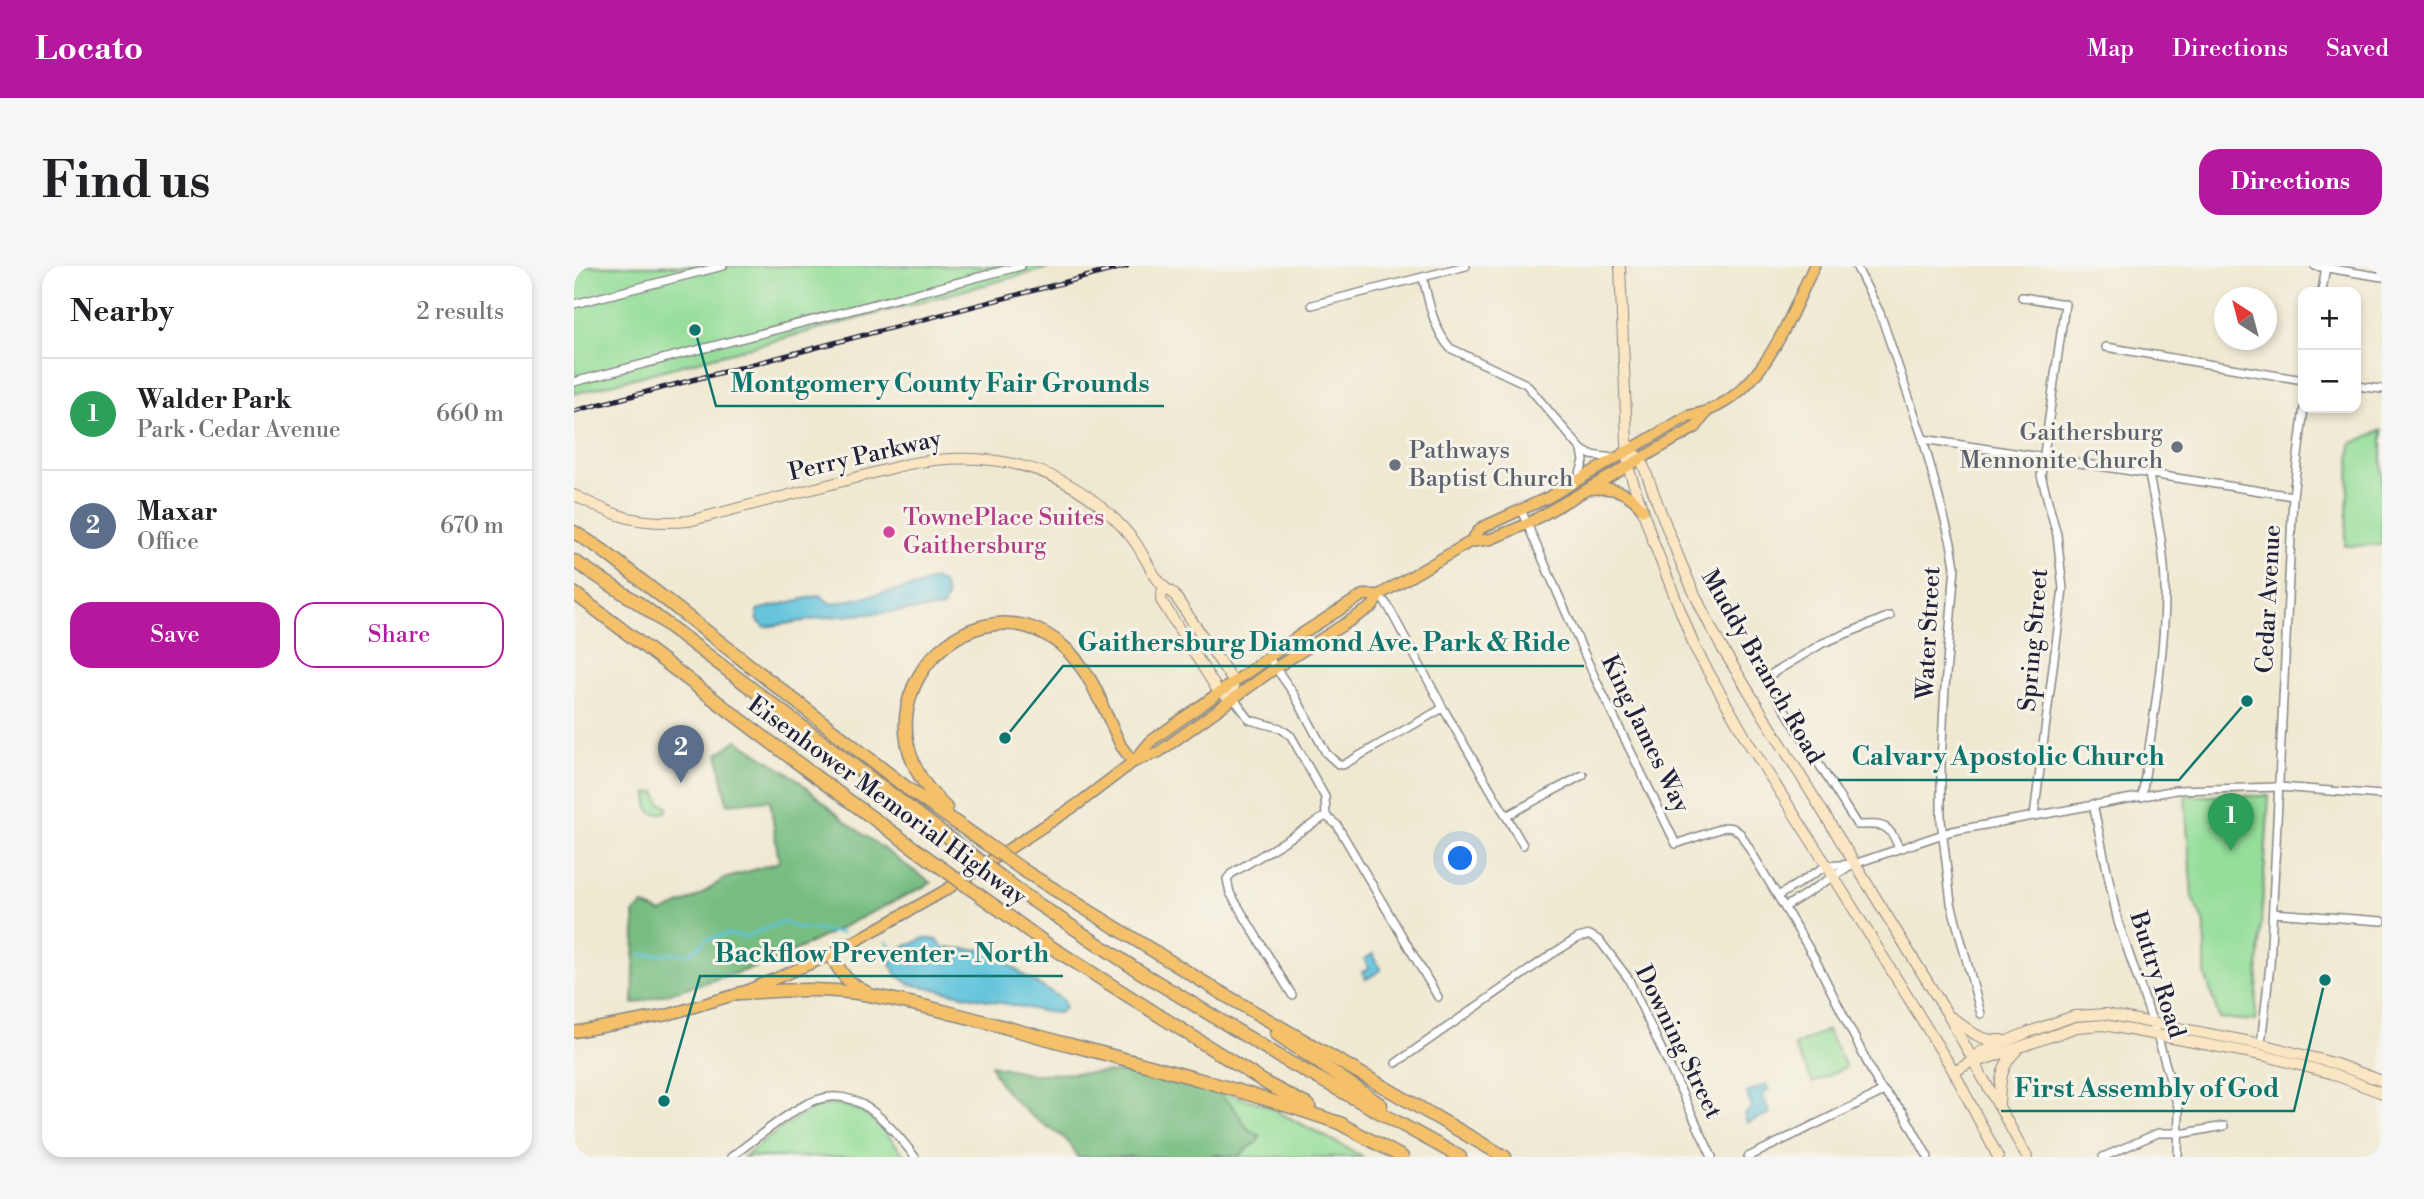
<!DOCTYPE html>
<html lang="en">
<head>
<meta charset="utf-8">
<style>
  body { margin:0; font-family:"Libre Bodoni",serif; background:#f6f6f6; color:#202124 }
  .controls { position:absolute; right:21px; top:21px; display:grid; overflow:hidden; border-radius:14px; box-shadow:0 4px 10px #0003 }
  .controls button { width:63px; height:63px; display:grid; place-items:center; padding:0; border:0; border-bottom:2px solid #e0e0e0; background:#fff; color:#202124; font:35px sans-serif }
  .compass { position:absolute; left:1640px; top:21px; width:63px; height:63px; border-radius:50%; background:#fff; box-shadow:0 4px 10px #0003; rotate:324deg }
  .you { position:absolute; left:887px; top:593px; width:24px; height:24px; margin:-18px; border:5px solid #fff; border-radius:50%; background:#1a73e8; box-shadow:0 0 0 10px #1a73e833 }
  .badge { display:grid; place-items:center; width:46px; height:46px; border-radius:50%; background:#b5179e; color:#fff; font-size:23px; font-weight:700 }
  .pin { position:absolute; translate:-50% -58px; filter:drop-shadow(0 2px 4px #0008) }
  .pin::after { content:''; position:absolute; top:37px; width:24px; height:21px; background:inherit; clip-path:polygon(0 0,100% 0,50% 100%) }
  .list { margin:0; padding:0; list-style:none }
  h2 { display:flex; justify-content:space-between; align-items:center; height:91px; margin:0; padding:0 28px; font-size:30px }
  h2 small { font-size:23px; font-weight:400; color:#757577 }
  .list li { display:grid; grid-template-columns:46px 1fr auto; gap:21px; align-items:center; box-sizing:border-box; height:112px; padding:0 28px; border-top:2px solid #e0e0e0 }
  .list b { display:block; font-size:26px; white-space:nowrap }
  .list p { margin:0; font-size:23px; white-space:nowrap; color:#757577 }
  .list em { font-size:23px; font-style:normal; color:#757577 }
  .actions { display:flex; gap:14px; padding:21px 28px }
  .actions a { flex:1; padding:16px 0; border:2px solid #b5179e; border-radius:21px; text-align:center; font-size:24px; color:#b5179e }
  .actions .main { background:#b5179e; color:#fff }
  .map { position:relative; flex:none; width:1808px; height:891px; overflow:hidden; border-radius:21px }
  header { display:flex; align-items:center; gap:42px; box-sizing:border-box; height:98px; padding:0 35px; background:#b5179e; color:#fff }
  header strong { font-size:33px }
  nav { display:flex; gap:38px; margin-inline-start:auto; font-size:24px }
  .intro { display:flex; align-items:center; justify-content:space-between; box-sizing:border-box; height:168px; padding:0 42px }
  h1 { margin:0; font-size:49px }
  .button { padding:18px 32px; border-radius:21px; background:#b5179e; color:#fff; font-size:24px; font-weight:700 }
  main { display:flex; gap:42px; padding:0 42px }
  aside { flex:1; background:#fff; border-radius:21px; box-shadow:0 4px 10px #0003 }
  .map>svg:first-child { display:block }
</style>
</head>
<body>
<header>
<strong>Locato</strong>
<nav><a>Map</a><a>Directions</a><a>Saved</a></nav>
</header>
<div class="intro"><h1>Find us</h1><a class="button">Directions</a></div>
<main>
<aside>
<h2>Nearby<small>2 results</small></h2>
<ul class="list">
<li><span class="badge" style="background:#2e9e5b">1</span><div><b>Walder Park</b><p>Park · Cedar Avenue</p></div><em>660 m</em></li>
<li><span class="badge" style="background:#5c6f8a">2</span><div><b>Maxar</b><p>Office</p></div><em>670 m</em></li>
</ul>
<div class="actions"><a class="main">Save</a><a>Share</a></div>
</aside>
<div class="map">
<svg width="1808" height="891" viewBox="0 0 1808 891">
  <rect width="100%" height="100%" fill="#f7f3e8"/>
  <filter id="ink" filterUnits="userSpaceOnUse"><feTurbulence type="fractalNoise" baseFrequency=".0143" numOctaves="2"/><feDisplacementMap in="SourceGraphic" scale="14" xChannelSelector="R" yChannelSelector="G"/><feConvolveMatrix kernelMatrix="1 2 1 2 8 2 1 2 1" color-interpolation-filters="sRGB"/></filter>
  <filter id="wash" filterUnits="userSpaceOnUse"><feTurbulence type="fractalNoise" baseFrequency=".00686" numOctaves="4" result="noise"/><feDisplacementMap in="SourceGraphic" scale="28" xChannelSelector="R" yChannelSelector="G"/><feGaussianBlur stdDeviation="1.57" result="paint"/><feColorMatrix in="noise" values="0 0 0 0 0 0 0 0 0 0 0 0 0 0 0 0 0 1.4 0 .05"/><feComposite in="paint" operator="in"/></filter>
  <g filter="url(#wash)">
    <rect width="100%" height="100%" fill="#efe9d1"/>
    <!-- green -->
    <g fill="#94de9a" stroke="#5b806a" stroke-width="2">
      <path d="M0,0H482L0,128Z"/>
      <path d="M1808,164V279L1771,280L1777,178Z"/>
      <path d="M82,526L86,537L94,540L92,546L83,548L77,546L74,541V527Z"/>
      <path d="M1611,530H1695L1681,755L1645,752L1631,708V659L1618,631Z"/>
      <path d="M1253,764L1272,801L1239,817L1220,780Z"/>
      <path d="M626,819L691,839L790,891H639V888L662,891L682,877L687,870L674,863L657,838Z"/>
      <path d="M258,838C292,838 312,867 332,891H170C194,873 228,841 258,838Z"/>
    </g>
    <!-- forest -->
    <g fill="#77bd82" stroke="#4c705e" stroke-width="2">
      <path d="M163,474L223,513L272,556L357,617L196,697L59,738L61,668L60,647L69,639L87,647L123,631L150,613L205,596L196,534L153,538L144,488Z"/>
      <path d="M417,799L459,808L558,806L578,808L626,819L644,827L657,838L674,863L687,870L682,877L662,891L639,888V891H503C496,870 476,864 459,851C441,837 424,820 417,799Z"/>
    </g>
    <!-- water -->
    <g fill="#5ec3dc" stroke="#40728c" stroke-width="2">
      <path d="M360,313L369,318L373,332L369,342L255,351L191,361L184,355L183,344L246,329L257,338L343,320Z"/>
      <path d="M350,672L363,674L371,682L410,684L425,690L452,711L488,733L491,741L485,747L472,746L336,718L323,709L316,697L321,685Z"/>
      <path d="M799,688L807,704L792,713L788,706L795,702L790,693Z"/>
      <path d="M1192,818L1195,824L1188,829L1196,847L1173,857L1170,849L1178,842L1173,827Z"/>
    </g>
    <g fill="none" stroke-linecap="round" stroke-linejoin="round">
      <!-- stream -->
      <g stroke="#5ec3dc" stroke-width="2.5">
        <path d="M312,675L321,685"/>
        <path d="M67,689L103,687L115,688L134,673L154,668L171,671L206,657H213L223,662L268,667"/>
      </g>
    </g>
  </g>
  <g filter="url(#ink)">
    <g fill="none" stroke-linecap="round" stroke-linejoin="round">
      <defs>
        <g id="street">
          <path d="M1282,0L1306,47L1349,173L1377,277L1381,301L1371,421L1367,496V554L1377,637L1407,748"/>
          <path d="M1741,0L1808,11"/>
          <path d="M849,12C855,36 859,62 876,82L952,118L1008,184L1017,189L1039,192"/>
          <path d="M1748,26L1752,0"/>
          <path d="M1448,31L1491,38L1467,209L1483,269L1489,323L1460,550"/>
          <path d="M0,38L149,0"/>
          <path d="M738,39L892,0"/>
          <path d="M1532,81L1729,114"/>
          <path d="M0,116L447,0"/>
          <path d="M1782,120L1808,123"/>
          <path d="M1349,173L1719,230"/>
          <path d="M1004,213L1010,195L1008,184"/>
          <path d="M947,244L1021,412L1102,578L1151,561L1159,562L1166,567L1240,691L1305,820L1329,846L1354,891"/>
          <path d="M805,329L814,340L869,442L949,579"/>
          <path d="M1316,350L1249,377L1191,412L1283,559C1309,558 1315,557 1325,582"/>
          <path d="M694,391L720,428L752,487L764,498L769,499L869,442"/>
          <path d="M660,433L676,454L706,462L717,470L751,531L752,550L657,608L653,613L656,627L718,729"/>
          <path d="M1568,531C1577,465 1590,398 1591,332C1592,290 1583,249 1575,209"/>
          <path d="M1519,538L1544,656L1583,769L1605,844L1604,891"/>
          <path d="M752,550L763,559L864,731"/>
          <path d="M932,550L1009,509"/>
          <path d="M1204,630L1252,600L1280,598L1378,565L1602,524L1705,521L1808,529"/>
          <path d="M1211,641L1279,598"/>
          <path d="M1699,647L1808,655"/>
          <path d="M1687,778L1696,699L1719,230L1730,142"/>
          <path d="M822,797L978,688L1004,672L1016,669L1026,675L1054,712L1138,891"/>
          <path d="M157,891C237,832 267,792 341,891"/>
          <path d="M1174,891L1308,826"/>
          <path d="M1529,891L1584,867H1612L1650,860"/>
        </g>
        <g id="secondary">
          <path d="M1046,0L1054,201L1079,275L1121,382L1174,476L1250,595L1380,806L1424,891"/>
          <path d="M1060,188L1067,193C1091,257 1114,322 1148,382L1374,749L1453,891"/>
          <path d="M0,229C44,252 65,259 115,255L334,198C421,182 500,201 558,272C572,289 579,317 599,327L659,415L660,433L644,425L587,334L589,322"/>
          <path d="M1379,752C1394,764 1407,776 1427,774"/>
          <path d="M1400,794H1409L1503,761L1530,759L1688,789L1756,807L1808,827"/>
          <path d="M1380,806L1400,794L1406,786L1455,766L1500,750L1532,748L1687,778L1759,797L1808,815"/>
          <path d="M1425,838C1426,818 1426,800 1442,785"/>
        </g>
        <g id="primary">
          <path d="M1016,223C1039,221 1055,225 1069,244"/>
          <path d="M896,276L907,262L975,231L1114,150C1185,139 1213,57 1240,0"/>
          <path d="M526,434L547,480L559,496"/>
          <path d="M562,495L585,486L703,401L799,340L805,329"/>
          <path d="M0,766L93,749L167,727L257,689L372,624L504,538L559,496L577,475L729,367L789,329H805L896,276L917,273L953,258L1122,161L1132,147"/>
        </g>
        <g id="highway">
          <path d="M0,266L27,283L334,523L411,577"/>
          <path d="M0,295L66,338L382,577"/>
          <path d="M0,327L245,513L358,595"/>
          <path d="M372,542C246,425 449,258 526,434"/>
          <path d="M449,604L644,725L931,891"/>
          <path d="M452,630L563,704L713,795L886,891"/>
          <path d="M422,641L474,679L695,819L735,840"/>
          <path d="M257,689C266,706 274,718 292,726"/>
          <path d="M167,727C211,724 257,721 300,730C366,742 432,762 497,779C588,803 679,827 768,858"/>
          <path d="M703,768L807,839"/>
          <path d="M763,856L828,891"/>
        </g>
      </defs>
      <!-- street casing -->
      <use href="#street" stroke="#888686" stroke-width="10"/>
      <!-- secondary casing -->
      <use href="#secondary" stroke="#888686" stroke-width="12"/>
      <!-- primary casing -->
      <use href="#primary" stroke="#888686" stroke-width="13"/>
      <!-- highway casing -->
      <use href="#highway" stroke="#888686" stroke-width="15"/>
      <!-- street -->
      <use href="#street" stroke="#fff" stroke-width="7"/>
      <!-- secondary -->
      <use href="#secondary" stroke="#fbe6c3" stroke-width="10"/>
      <!-- primary -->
      <use href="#primary" stroke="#f4c16a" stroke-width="10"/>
      <!-- highway -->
      <use href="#highway" stroke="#f4c16a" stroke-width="12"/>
      <defs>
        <path id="rail" d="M0,145L553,0"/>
      </defs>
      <!-- rail casing -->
      <use href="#rail" stroke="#22223b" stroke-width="5"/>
      <!-- rail -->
      <use href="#rail" stroke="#f7f3e8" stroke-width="2.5" stroke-dasharray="8" stroke-linecap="butt"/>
      <defs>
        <g id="highway-bridge">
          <path d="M382,577L452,630"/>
          <path d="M411,577L449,604"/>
          <path d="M358,595L422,641"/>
        </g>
      </defs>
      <!-- highway-bridge casing -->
      <use href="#highway-bridge" stroke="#888686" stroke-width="15" stroke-linecap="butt"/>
      <!-- highway-bridge -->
      <use href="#highway-bridge" stroke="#f4c16a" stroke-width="12"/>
    </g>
  </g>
  <!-- markers -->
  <g fill="#6b7280" stroke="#f7f3e8" stroke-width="2.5">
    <circle cx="1603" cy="181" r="7"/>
    <circle cx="821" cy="199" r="7"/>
  </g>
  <circle fill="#d1479c" stroke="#f7f3e8" stroke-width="2.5" cx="315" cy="266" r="7"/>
  <g text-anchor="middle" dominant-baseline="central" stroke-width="6" stroke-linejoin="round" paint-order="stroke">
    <!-- worship labels -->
    <g font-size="24" fill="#5b616d" stroke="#f7f3e8" text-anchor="end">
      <text x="1589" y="167">Gaithersburg<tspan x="1589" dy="28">Mennonite Church</tspan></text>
      <text x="835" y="185" text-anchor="start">Pathways<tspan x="835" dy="28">Baptist Church</tspan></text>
    </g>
    <!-- street labels -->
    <g font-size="24" fill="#22223b" stroke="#f7f3e8">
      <text transform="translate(291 190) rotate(-13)">Perry Parkway</text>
      <text transform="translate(1695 333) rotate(-87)">Cedar Avenue</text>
      <text transform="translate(1355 367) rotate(-87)">Water Street</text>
      <text transform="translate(1460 374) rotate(-85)">Spring Street</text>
      <text transform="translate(1188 401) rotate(60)">Muddy Branch Road</text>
      <text transform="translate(1071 468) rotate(64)">King James Way</text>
      <text transform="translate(313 535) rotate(36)">Eisenhower Memorial Highway</text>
      <text transform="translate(1583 709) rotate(72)">Buttry Road</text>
      <text transform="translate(1104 776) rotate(64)">Downing Street</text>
    </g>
    <!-- hotel labels -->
    <g font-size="24" fill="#b23c85" stroke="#f7f3e8" text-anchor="start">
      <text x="329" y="252">TownePlace Suites<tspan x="329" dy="28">Gaithersburg</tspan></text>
    </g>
  </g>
  <!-- callouts -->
  <path fill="none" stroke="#0f766e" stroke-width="2.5" d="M121 64L142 140H590M431 472L489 400H1010M1673 435L1605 514H1264M90 835L126 710H489M1751 714L1720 845H1427"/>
  <g fill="#0f766e" stroke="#f7f3e8" stroke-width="2.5">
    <circle cx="121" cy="64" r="7"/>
    <circle cx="431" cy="472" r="7"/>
    <circle cx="1673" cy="435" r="7"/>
    <circle cx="90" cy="835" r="7"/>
    <circle cx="1751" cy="714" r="7"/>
  </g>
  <g font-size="26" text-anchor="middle" font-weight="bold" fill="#0f766e" stroke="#f7f3e8" stroke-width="6" stroke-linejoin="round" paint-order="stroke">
    <text x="366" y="126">Montgomery County Fair Grounds</text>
    <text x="750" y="385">Gaithersburg Diamond Ave. Park &amp; Ride</text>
    <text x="1434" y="499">Calvary Apostolic Church</text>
    <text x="308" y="696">Backflow Preventer - North</text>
    <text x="1573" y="831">First Assembly of God</text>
  </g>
</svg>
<div class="controls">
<button>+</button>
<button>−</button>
</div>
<svg class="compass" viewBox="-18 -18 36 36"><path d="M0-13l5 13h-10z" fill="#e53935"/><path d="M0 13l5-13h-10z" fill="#757577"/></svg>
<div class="you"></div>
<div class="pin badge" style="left:1657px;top:585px;background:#2e9e5b">1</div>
<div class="pin badge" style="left:107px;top:517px;background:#5c6f8a">2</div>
</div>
</main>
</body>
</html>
